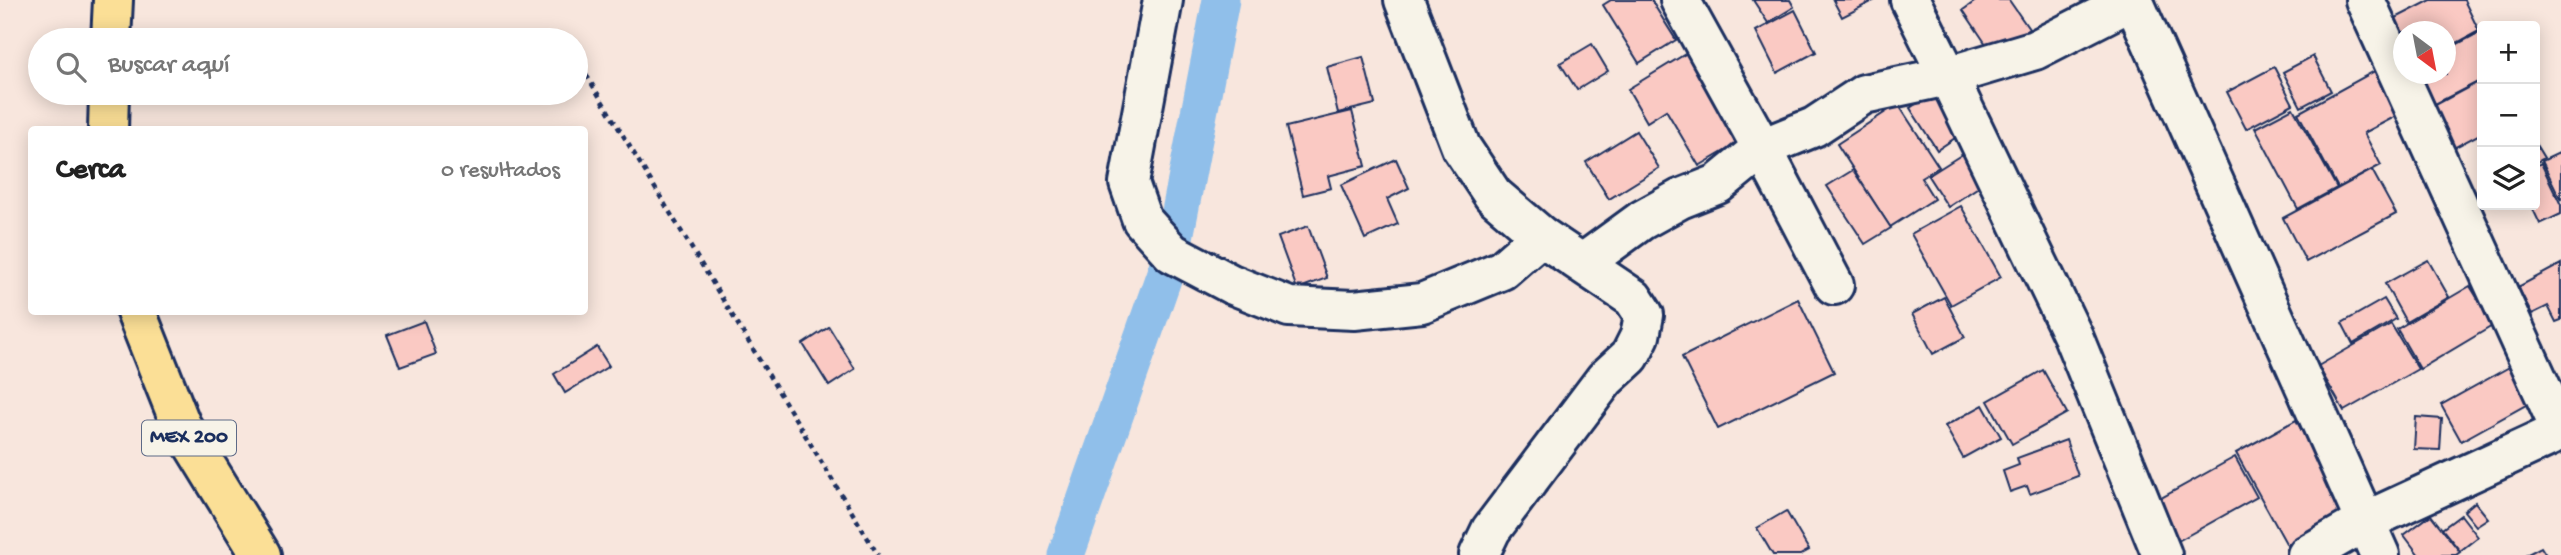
<!DOCTYPE html>
<html lang="es">
<head>
<meta charset="utf-8">
<style>
  body { margin:0; font-family:"Gochi Hand",sans-serif; background:#f6f6f6; color:#222 }
  .controls { position:absolute; right:21px; top:21px; display:grid; overflow:hidden; border-radius:7px; box-shadow:0 4px 18px #0003 }
  .controls button { width:63px; height:63px; display:grid; place-items:center; padding:0; border:0; border-bottom:2px solid #e0e0e0; background:#fff; color:#222; font:35px sans-serif }
  .compass { position:absolute; left:2393px; top:21px; width:63px; height:63px; border-radius:50%; background:#fff; box-shadow:0 4px 18px #0003; rotate:148deg }
  .list { margin:0; padding:0; list-style:none }
  h2 { display:flex; justify-content:space-between; align-items:center; height:91px; margin:0; padding:0 28px; font-size:30px }
  h2 small { font-size:23px; font-weight:400; color:#767676 }
  .icon { flex:none; width:38px; height:38px; fill:none; stroke:currentColor; stroke-width:2; stroke-linecap:round; stroke-linejoin:round }
  .map { position:relative; flex:none; width:2561px; height:555px; overflow:hidden }
  .search { position:absolute; background:#fff; box-shadow:0 4px 18px #0003; left:28px; top:28px; width:560px; height:77px; display:flex; align-items:center; gap:18px; box-sizing:border-box; padding:0 24px; border-radius:38px; color:#767676; font-size:26px }
  .panel { position:absolute; background:#fff; box-shadow:0 4px 18px #0003; left:28px; top:126px; width:560px; height:189px; border-radius:7px }
  .map>svg:first-child { display:block }
</style>
</head>
<body>
<div class="map">
<svg width="2561" height="555" viewBox="0 0 2561 555">
  <rect width="100%" height="100%" fill="#f8e6dd"/>
  <filter id="ink" filterUnits="userSpaceOnUse"><feTurbulence type="fractalNoise" baseFrequency=".0143" numOctaves="2"/><feDisplacementMap in="SourceGraphic" scale="14" xChannelSelector="R" yChannelSelector="G"/><feConvolveMatrix kernelMatrix="1 2 1 2 8 2 1 2 1" color-interpolation-filters="sRGB"/></filter>
  <g filter="url(#ink)">
    <g fill="none" stroke-linecap="round" stroke-linejoin="round">
      <!-- canal -->
      <path stroke="#90bfea" stroke-width="37" d="M1066,555L1172,253L1221,0"/>
    </g>
    <!-- building -->
    <g fill="#fac9c3" stroke="#1b2f5e" stroke-width="2">
      <path d="M1611,0H1651L1676,40L1639,63L1603,5Z"/>
      <path d="M1753,0H1790L1794,7L1768,23Z"/>
      <path d="M1833,0H1875L1842,17Z"/>
      <path d="M2009,0L2029,29L1992,53L1963,10L1977,0Z"/>
      <path d="M2431,0H2464L2479,31L2446,49V32H2404V37L2394,19Z"/>
      <path d="M1795,10L1816,52L1777,73L1756,31Z"/>
      <path d="M2482,31V80L2435,104L2419,74H2446V50Z"/>
      <path d="M1592,44L1608,71L1577,90L1560,63Z"/>
      <path d="M1692,50L1745,139L1699,166L1666,110L1647,122L1628,89Z"/>
      <path d="M2313,56L2331,91L2301,107L2283,72Z"/>
      <path d="M1363,57L1375,104L1338,113L1327,67Z"/>
      <path d="M2274,67L2293,104L2246,129L2227,92Z"/>
      <path d="M2380,68L2404,112L2364,133L2381,165L2338,188L2298,113Z"/>
      <path d="M2482,80V133L2450,150L2428,109Z"/>
      <path d="M1937,90L1964,132L1937,150L1910,108Z"/>
      <path d="M1898,104L1939,167L1921,178L1934,199L1890,227L1837,144Z"/>
      <path d="M2293,108L2337,188L2298,209L2255,128Z"/>
      <path d="M1352,111L1366,166L1328,176L1331,188L1303,195L1286,127Z"/>
      <path d="M1636,131L1659,168L1609,199L1586,162Z"/>
      <path d="M2535,143L2544,158L2535,163Z"/>
      <path d="M1969,150L1989,180L1948,207L1928,176Z"/>
      <path d="M2561,152V200L2542,161Z"/>
      <path d="M1396,159L1409,188L1387,199L1398,224L1365,239L1341,185Z"/>
      <path d="M2541,163L2561,205V214L2540,224L2531,205H2535V167Z"/>
      <path d="M1853,170L1891,228L1865,244L1827,186Z"/>
      <path d="M2372,170L2396,214L2306,262L2283,218Z"/>
      <path d="M1961,206L2001,277L1951,305L1911,234Z"/>
      <path d="M1308,226L1327,278L1297,289L1278,237Z"/>
      <path d="M2428,260L2449,297L2406,322L2385,284Z"/>
      <path d="M2561,264V320L2556,322L2548,306L2532,314L2518,287Z"/>
      <path d="M2470,286L2494,325L2420,369L2397,329Z"/>
      <path d="M1944,297L1965,337L1933,354L1912,314Z"/>
      <path d="M1798,299L1834,372L1718,429L1682,357Z"/>
      <path d="M2384,299L2396,319L2353,344L2342,323Z"/>
      <path d="M424,321L436,354L400,367L387,335Z"/>
      <path d="M2391,324L2418,369L2344,411L2318,366Z"/>
      <path d="M829,327L855,369L829,386L803,344Z"/>
      <path d="M597,347L609,366L565,393L554,374Z"/>
      <path d="M2513,365L2533,401L2461,441L2441,405Z"/>
      <path d="M2043,370L2067,413L2012,444L1988,401Z"/>
      <path d="M1983,405L2001,437L1963,458L1945,426Z"/>
      <path d="M2416,417L2442,419L2440,450L2414,449Z"/>
      <path d="M2296,420L2347,512L2287,545L2236,453Z"/>
      <path d="M2066,440L2078,476L2030,494L2027,486L2010,492L2003,471L2019,465L2017,458Z"/>
      <path d="M2235,457L2257,497L2178,541L2156,501Z"/>
      <path d="M2475,502L2488,518L2476,526L2464,511Z"/>
      <path d="M1786,511L1809,550L1800,555H1773L1757,528Z"/>
      <path d="M2431,515L2460,552L2456,555H2419L2404,535Z"/>
      <path d="M2461,515L2478,537L2460,551L2442,529Z"/>
      <path d="M2541,547L2546,555H2526Z"/>
    </g>
    <g fill="none" stroke-linecap="round" stroke-linejoin="round">
      <defs>
        <g id="minor">
          <path d="M1163,0L1129,183L1142,220L1172,253L1231,284L1289,307L1354,310L1422,303L1502,270L1541,236"/>
          <path d="M1404,0L1461,147L1493,195L1541,236L1633,298L1644,315L1640,336L1630,356L1605,379L1491,530L1479,555"/>
          <path d="M1680,0L1762,148L1834,285"/>
          <path d="M1910,0L1948,76L2035,50L2133,0"/>
          <path d="M2133,0L2380,555"/>
          <path d="M2365,0L2561,431"/>
          <path d="M1583,263L1642,220L1680,199L1718,184L1762,148L1814,127L1864,94L1948,76L2073,336L2162,555"/>
          <path d="M2307,555L2364,522L2561,431"/>
        </g>
        <g id="highway">
          <path d="M111,40L113,0"/>
          <path d="M108,130L109,93"/>
          <path d="M136,312L181,425L261,555"/>
        </g>
      </defs>
      <!-- minor casing -->
      <use href="#minor" stroke="#1b2f5e" stroke-width="44"/>
      <!-- highway casing -->
      <use href="#highway" stroke="#1b2f5e" stroke-width="44"/>
      <!-- path -->
      <g stroke="#1b2f5e" stroke-width="4.5" stroke-dasharray="5 5" stroke-linecap="butt">
        <path d="M561,34L565,40"/>
        <path d="M576,58L878,555"/>
      </g>
      <!-- minor -->
      <use href="#minor" stroke="#f7f3e8" stroke-width="38"/>
      <!-- highway -->
      <use href="#highway" stroke="#fbdf96" stroke-width="38"/>
    </g>
  </g>
  <g text-anchor="middle" dominant-baseline="central" stroke-width="7" stroke-linejoin="round" paint-order="stroke">
    <!-- shield labels -->
    <rect fill="#f7f3e8" stroke="#5d6a87" stroke-width="2" x="142" y="420.5" width="94" height="35" rx="5"/>
    <g font-size="21" font-weight="bold" fill="#1b2f5e">
      <text x="189" y="438">MEX 200</text>
    </g>
  </g>
</svg>
<div class="controls">
<button>+</button>
<button>−</button>
<button><svg class="icon" aria-label="layers" viewBox="0 0 24 24"><path d="M12 4l9 5-9 5-9-5zM3 14l9 5 9-5"/></svg></button>
</div>
<svg class="compass" viewBox="-18 -18 36 36"><path d="M0-13l5 13h-10z" fill="#e53935"/><path d="M0 13l5-13h-10z" fill="#767676"/></svg>
<div class="search"><svg class="icon" aria-label="search" viewBox="0 0 24 24"><circle cx="10" cy="10" r="6"/><path d="M15 15l6 6"/></svg>Buscar aquí</div>
<section class="panel">
<h2>Cerca<small>0 resultados</small></h2>
<ul class="list">
</ul>
</section>
</div>
</body>
</html>
